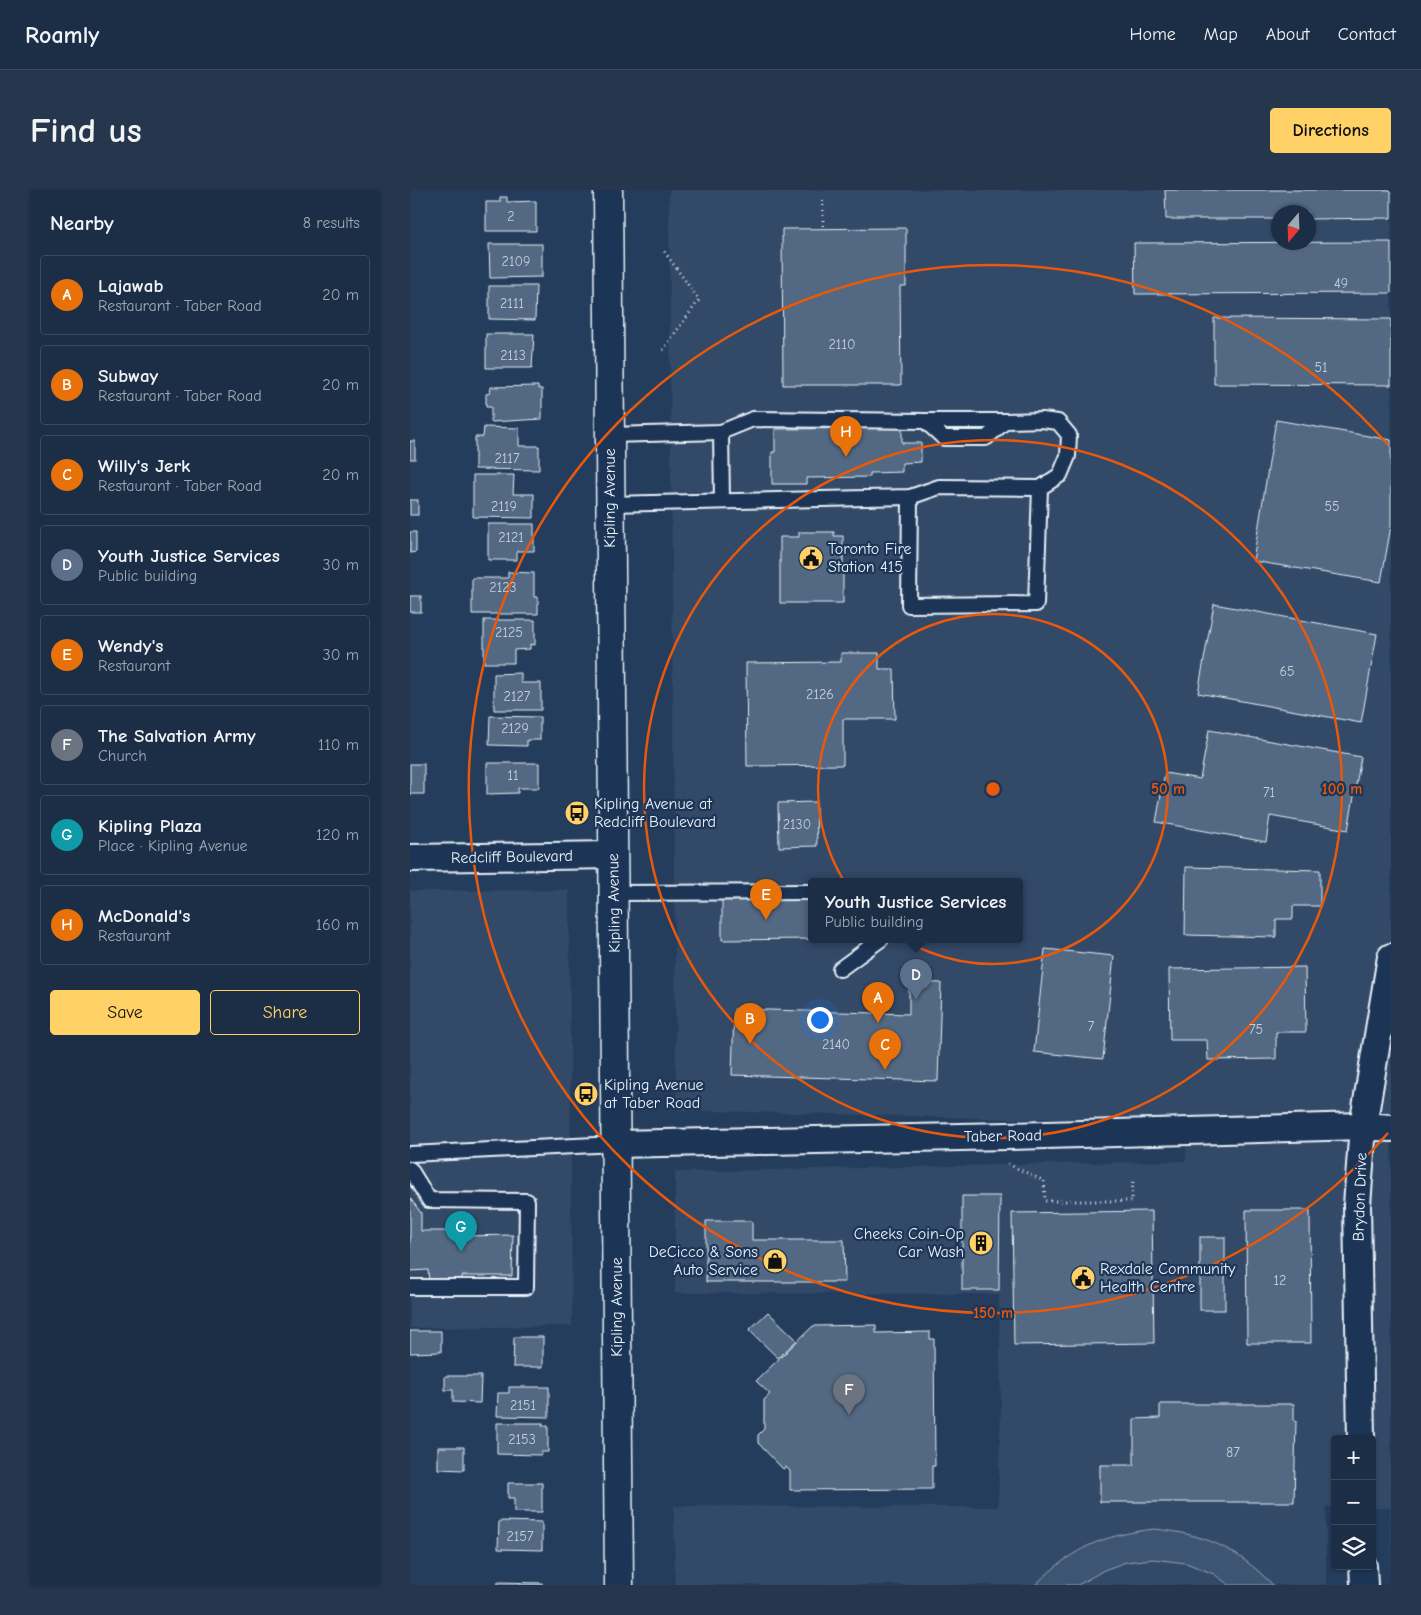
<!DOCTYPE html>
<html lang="en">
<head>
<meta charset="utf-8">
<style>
  body { margin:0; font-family:"Comic Neue",sans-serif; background:#25364d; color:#f1f3f6 }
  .controls { position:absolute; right:15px; bottom:15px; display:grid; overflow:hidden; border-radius:5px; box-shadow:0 1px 4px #0004 }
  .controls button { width:45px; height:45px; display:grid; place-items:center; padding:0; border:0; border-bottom:1px solid #3a4a5f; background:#1c2e46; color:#f1f3f6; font:25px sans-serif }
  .compass { position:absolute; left:861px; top:15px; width:45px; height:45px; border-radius:50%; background:#1c2e46; box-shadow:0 1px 4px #0004; rotate:199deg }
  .you { position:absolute; left:409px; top:829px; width:18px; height:18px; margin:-12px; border:4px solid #fff; border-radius:50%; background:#1a73e8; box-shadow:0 0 0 8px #1a73e833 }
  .badge { display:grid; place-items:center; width:32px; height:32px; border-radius:50%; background:#ffd166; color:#fff; font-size:16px; font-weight:700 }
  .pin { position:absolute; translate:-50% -41px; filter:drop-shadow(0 1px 2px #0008) }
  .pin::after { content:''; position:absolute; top:26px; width:18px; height:15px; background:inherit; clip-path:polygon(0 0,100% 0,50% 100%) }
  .popup { position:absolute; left:398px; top:688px; width:215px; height:65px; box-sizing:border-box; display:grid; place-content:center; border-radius:5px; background:#1c2e46; filter:drop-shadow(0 1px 4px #0005); font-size:16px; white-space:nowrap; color:#a0a8b3 }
  .popup b { font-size:19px; color:#f1f3f6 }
  .popup::after { content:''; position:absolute; left:50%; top:100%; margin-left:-10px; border:10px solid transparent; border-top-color:#1c2e46 }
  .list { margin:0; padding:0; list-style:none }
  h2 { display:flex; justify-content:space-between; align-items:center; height:65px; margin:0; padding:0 20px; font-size:21px }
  h2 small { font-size:16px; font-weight:400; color:#a0a8b3 }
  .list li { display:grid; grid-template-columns:32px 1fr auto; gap:15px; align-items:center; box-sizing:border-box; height:80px; margin:0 10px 10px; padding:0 10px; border:1px solid #3a4a5f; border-radius:5px }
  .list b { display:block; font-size:19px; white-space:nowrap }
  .list p { margin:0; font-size:16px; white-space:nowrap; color:#a0a8b3 }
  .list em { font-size:16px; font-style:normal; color:#a0a8b3 }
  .actions { display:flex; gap:10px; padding:15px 20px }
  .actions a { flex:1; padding:11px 0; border:1px solid #ffd166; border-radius:5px; text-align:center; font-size:18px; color:#ffd166 }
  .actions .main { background:#ffd166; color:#111 }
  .icon { flex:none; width:28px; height:28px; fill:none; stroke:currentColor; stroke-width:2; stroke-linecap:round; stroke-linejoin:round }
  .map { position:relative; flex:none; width:981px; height:1395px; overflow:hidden; border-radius:5px }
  header { display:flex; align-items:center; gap:30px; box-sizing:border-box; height:70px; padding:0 25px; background:#1c2e46; border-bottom:1px solid #3a4a5f }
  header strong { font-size:24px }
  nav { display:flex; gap:28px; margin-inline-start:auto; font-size:18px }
  .intro { display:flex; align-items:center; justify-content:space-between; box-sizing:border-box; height:120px; padding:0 30px }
  h1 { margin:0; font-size:35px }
  .button { padding:12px 22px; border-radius:5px; background:#ffd166; color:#111; font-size:18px; font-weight:700 }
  main { display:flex; gap:30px; padding:0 30px }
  aside { flex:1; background:#1c2e46; border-radius:5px; box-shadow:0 1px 4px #0004 }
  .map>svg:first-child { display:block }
</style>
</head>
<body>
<header>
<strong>Roamly</strong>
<nav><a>Home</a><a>Map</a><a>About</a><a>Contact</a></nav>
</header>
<div class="intro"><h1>Find us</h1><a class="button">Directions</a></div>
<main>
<aside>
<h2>Nearby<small>8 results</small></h2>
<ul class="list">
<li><span class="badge" style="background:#e8710a">A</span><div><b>Lajawab</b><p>Restaurant · Taber Road</p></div><em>20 m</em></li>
<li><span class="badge" style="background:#e8710a">B</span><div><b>Subway</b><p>Restaurant · Taber Road</p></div><em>20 m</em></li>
<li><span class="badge" style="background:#e8710a">C</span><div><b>Willy's Jerk</b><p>Restaurant · Taber Road</p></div><em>20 m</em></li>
<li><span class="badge" style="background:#5c6f8a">D</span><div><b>Youth Justice Services</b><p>Public building</p></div><em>30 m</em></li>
<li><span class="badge" style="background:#e8710a">E</span><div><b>Wendy's</b><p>Restaurant</p></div><em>30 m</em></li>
<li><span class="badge" style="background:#6b7280">F</span><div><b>The Salvation Army</b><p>Church</p></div><em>110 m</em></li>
<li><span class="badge" style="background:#0f9aa8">G</span><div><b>Kipling Plaza</b><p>Place · Kipling Avenue</p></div><em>120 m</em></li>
<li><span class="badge" style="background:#e8710a">H</span><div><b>McDonald's</b><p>Restaurant</p></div><em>160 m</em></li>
</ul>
<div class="actions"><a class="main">Save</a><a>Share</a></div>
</aside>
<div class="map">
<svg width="981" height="1395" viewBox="0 0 981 1395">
  <rect width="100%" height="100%" fill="#253d5d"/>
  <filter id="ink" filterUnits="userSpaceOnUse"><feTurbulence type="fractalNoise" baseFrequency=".02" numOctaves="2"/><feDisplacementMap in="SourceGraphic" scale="10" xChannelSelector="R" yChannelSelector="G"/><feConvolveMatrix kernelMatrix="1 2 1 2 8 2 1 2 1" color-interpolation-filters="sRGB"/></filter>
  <g filter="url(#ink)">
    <!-- built -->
    <g fill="#334a68" fill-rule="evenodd">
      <path d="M259,0H981V1395L980,1318H962V1249H925V1317H916V1395H265L264,1316L588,1317L591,1215L589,1104L265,1103V982L776,971L775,928L605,929L266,920ZM868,22H898V52H868ZM402,691H610V749H402Z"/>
      <path d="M159,700L162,1136L0,1138V701Z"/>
    </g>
    <!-- green -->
    <path fill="#3e5472" stroke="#93a2b5" d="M744,1339C796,1344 826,1358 863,1395H819L804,1384L776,1373L743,1369L716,1372L694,1380L668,1395H625C665,1357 690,1346 744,1339Z"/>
    <!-- building -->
    <g fill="#536782" stroke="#e8f1f8">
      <path d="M755,0H981V28L898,29V22H868V29H756Z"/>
      <path d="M90,7H97V12L126,11V41H76V12H90Z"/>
      <path d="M496,38V96H490L491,195H373L372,39Z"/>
      <path d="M981,52V103L725,104L724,53Z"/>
      <path d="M79,54H132V87L80,88Z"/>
      <path d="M79,96H126L125,130L79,129Z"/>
      <path d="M804,128L981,129V195L804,194Z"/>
      <path d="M76,144H124L122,178H76Z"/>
      <path d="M128,196V199H132V229L81,232V217H76V204L80,203L81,197Z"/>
      <path d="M866,230L981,250V336L971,392L843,371Z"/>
      <path d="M74,237L109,238V256H129V280L65,279V247H73Z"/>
      <path d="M492,238V253H511V272L492,273V282L460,283V287L396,288V294H362V262H365V239Z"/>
      <rect x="0" y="251" width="5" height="18"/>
      <path d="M63,285H104L103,304H124V328L63,327Z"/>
      <rect x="0" y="310" width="8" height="15"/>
      <path d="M78,334H124V361H107V370H78Z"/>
      <path d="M0,342H6V362L0,363Z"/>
      <path d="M389,342H424V346H433V413H370V347H389Z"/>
      <path d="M98,382L124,383V407H128V424H62V388H98Z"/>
      <rect x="0" y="406" width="11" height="16"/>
      <path d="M804,414L967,444L951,533L788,503Z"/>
      <path d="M74,430H125V455L120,454V459L104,460V473H74Z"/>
      <path d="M431,463H469V479H484L485,529H433V575L337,576L336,473L431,472Z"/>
      <path d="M111,483V493H131V520H84V484Z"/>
      <path d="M80,526L130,527V550H117V556L79,555Z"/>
      <path d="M799,540L951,567L938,640L860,626L856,652L746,632L755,583L790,589Z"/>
      <path d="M77,573H129V598H108V603L77,604Z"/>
      <rect x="0" y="574" width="14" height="30"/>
      <path d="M406,612L407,656L369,657L368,613Z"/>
      <path d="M776,677L910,680V716H883V729H866V747L775,745Z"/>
      <path d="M312,710H400V749L312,750Z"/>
      <path d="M635,759L704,766L693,869L624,862Z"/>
      <path d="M895,777L896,842H866V869L798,870L797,850H760L759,779Z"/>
      <path d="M499,792L531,793L528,891L322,885L324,819L499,824Z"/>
      <path d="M552,1006H590L589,1100H552Z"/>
      <path d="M0,1008L11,1023V1041H52V1046L103,1045L102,1086H52V1090H19L18,1080L0,1081Z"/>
      <path d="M836,1020H900L901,1153H837Z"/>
      <path d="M742,1021L744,1153L604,1155L602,1023Z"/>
      <path d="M296,1031H342V1050H434L435,1092H296Z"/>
      <rect x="790" y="1047" width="25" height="73"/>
      <path d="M358,1122L387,1150L368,1168L339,1140Z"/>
      <path d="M466,1135V1143L520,1142V1149H524L525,1276H522V1299L380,1300V1281L376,1277L373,1279L348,1253V1245L354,1239V1210L360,1204L346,1191L403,1136Z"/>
      <path d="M0,1141H31V1162L0,1163Z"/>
      <path d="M104,1147H133V1177H103Z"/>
      <path d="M35,1186H71L70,1213L43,1212V1200H35Z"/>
      <path d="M99,1197H139V1227L87,1226L88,1203H99Z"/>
      <path d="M750,1214H884V1231H886L884,1312H690V1275H724V1229L750,1228Z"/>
      <path d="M87,1233H133L132,1236H138V1262H131V1265L87,1264Z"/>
      <path d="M28,1257H54V1280L28,1279Z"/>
      <path d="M98,1293H132V1322H104V1308H98Z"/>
      <path d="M89,1331L132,1332V1360L88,1359Z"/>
      <path d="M88,1392L132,1393V1395H88Z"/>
    </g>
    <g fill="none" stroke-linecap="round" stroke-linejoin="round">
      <defs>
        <g id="service">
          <path d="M515,231H596"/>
          <path d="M311,242L312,311"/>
          <path d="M200,245L311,242L343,229L515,231L534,248H576L596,231L632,230L648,232L659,245L658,266L650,285L630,298L529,297L500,307L200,314"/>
          <path d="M500,307L499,415L626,414L630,298"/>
          <path d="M204,703L402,702"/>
          <path d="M430,779L471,749"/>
          <path d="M0,964L206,954"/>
          <path d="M0,979L19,1010L117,1011L116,1097H0"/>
        </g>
        <g id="minor">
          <path d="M0,668L203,665"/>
          <path d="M206,954L598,946L953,936L981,938"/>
          <path d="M951,1249L947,1015L953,936L981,767"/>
          <path d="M953,1376L954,1395"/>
        </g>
        <path id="secondary" d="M198,0L209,1395"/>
      </defs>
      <!-- service casing -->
      <use href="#service" stroke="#e8f1f8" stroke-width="18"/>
      <!-- minor casing -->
      <use href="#minor" stroke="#e8f1f8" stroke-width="30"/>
      <!-- secondary casing -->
      <use href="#secondary" stroke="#e8f1f8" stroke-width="31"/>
      <!-- path -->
      <g stroke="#e8f1f8" stroke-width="3" stroke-dasharray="1 4" stroke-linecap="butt">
        <path d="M413,36V10"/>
        <path d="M253,160L289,110L254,61"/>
        <path d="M598,974L634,991L635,1011H722L723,988"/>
      </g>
      <!-- service -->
      <use href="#service" stroke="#1d3557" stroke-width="14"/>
      <!-- minor -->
      <use href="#minor" stroke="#1d3557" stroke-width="26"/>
      <!-- secondary -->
      <use href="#secondary" stroke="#1d3557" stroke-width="28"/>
    </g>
  </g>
  <!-- distance rings -->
  <g fill="none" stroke="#e8590c" stroke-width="2.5">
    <circle cx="583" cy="599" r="175"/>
    <circle cx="583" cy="599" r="349"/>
    <path d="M978 943A524 524 0 1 1 978 255"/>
  </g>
  <!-- icons -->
  <defs>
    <symbol id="civic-disc" viewBox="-11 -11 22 22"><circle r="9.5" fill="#ffd166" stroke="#1d3557"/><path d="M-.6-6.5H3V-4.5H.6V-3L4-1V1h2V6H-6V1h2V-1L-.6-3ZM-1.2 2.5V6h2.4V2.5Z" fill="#111"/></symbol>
    <symbol id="bus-disc" viewBox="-11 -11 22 22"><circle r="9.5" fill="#ffd166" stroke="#1d3557"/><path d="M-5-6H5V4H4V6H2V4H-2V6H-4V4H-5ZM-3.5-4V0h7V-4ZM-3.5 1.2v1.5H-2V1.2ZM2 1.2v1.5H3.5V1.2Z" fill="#111"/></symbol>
    <symbol id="building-disc" viewBox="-11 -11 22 22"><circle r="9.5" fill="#ffd166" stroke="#1d3557"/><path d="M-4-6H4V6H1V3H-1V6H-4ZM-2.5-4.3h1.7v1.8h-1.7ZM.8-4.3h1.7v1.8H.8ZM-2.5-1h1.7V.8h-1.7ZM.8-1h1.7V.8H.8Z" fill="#111"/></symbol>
    <symbol id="shop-disc" viewBox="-11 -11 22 22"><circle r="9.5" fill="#ffd166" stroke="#1d3557"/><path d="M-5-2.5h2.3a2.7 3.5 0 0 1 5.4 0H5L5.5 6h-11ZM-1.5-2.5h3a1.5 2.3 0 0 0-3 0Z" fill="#111"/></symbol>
  </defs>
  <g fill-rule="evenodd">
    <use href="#civic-disc" x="387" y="354" width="28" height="28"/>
    <use href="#bus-disc" x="153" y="609" width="28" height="28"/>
    <use href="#bus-disc" x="162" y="890" width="28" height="28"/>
    <use href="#building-disc" x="557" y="1039" width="28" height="28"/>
    <use href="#shop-disc" x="351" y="1057" width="28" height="28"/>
    <use href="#civic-disc" x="659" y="1074" width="28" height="28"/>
  </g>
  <g text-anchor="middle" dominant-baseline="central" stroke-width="4.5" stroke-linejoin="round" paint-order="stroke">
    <!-- number labels -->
    <g font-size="14" fill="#c3ceda">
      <text x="101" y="26">2</text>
      <text x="106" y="71">2109</text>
      <text x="931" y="93">49</text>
      <text x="102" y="113">2111</text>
      <text x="432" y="154">2110</text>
      <text x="103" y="165">2113</text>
      <text x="911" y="177">51</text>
      <text x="97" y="268">2117</text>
      <text x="94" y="316">2119</text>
      <text x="922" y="316">55</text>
      <text x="101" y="347">2121</text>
      <text x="93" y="397">2123</text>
      <text x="99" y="442">2125</text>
      <text x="877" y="481">65</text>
      <text x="410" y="504">2126</text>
      <text x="107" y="506">2127</text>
      <text x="105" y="538">2129</text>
      <text x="103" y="585">11</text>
      <text x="859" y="602">71</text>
      <text x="387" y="634">2130</text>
      <text x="681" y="836">7</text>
      <text x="846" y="839">75</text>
      <text x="426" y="854">2140</text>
      <text x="870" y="1090">12</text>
      <text x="113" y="1215">2151</text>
      <text x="112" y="1249">2153</text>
      <text x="823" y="1262">87</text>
      <text x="110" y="1346">2157</text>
    </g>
    <!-- street labels -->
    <g font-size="16" fill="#e8f1f8" stroke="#1d3557">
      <text transform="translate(200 308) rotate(-90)">Kipling Avenue</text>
      <text transform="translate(102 667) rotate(-1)">Redcliff Boulevard</text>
      <text transform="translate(204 713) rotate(-91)">Kipling Avenue</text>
      <text transform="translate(593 946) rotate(-1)">Taber Road</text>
      <text transform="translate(950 1007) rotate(-88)">Brydon Drive</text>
      <text transform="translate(207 1117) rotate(-90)">Kipling Avenue</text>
    </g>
    <!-- poi labels -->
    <g font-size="16" fill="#e8f1f8" stroke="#1d3557" text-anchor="start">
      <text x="418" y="359">Toronto Fire<tspan x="418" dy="18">Station 415</tspan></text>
      <text x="184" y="614">Kipling Avenue at<tspan x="184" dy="18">Redcliff Boulevard</tspan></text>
      <text x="194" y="895">Kipling Avenue<tspan x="194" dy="18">at Taber Road</tspan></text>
      <text x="554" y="1044" text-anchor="end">Cheeks Coin-Op<tspan x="554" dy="18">Car Wash</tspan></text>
      <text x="348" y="1062" text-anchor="end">DeCicco &amp; Sons<tspan x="348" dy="18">Auto Service</tspan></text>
      <text x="690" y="1079">Rexdale Community<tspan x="690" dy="18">Health Centre</tspan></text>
    </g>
  </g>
  <circle cx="583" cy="599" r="8" fill="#e8590c" stroke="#1d3557" stroke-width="2.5"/>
  <g font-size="15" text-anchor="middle" font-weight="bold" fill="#e8590c" stroke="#1d3557" stroke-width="4.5" stroke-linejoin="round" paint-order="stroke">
    <text x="758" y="604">50 m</text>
    <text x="932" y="604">100 m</text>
    <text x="583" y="1128">150 m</text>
  </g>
</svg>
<div class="controls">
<button>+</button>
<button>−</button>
<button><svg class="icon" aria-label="layers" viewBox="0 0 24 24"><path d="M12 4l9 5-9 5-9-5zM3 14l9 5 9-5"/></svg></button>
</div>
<svg class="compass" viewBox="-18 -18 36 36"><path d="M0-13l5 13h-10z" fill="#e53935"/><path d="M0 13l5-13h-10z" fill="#a0a8b3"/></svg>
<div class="you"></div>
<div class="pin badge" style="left:468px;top:833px;background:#e8710a">A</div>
<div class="pin badge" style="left:340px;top:854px;background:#e8710a">B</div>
<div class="pin badge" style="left:475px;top:880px;background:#e8710a">C</div>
<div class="pin badge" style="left:506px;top:810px;background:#5c6f8a">D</div>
<div class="popup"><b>Youth Justice Services</b>Public building</div>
<div class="pin badge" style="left:356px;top:730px;background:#e8710a">E</div>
<div class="pin badge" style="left:439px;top:1225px;background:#6b7280">F</div>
<div class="pin badge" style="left:51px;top:1062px;background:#0f9aa8">G</div>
<div class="pin badge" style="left:436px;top:267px;background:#e8710a">H</div>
</div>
</main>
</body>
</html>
